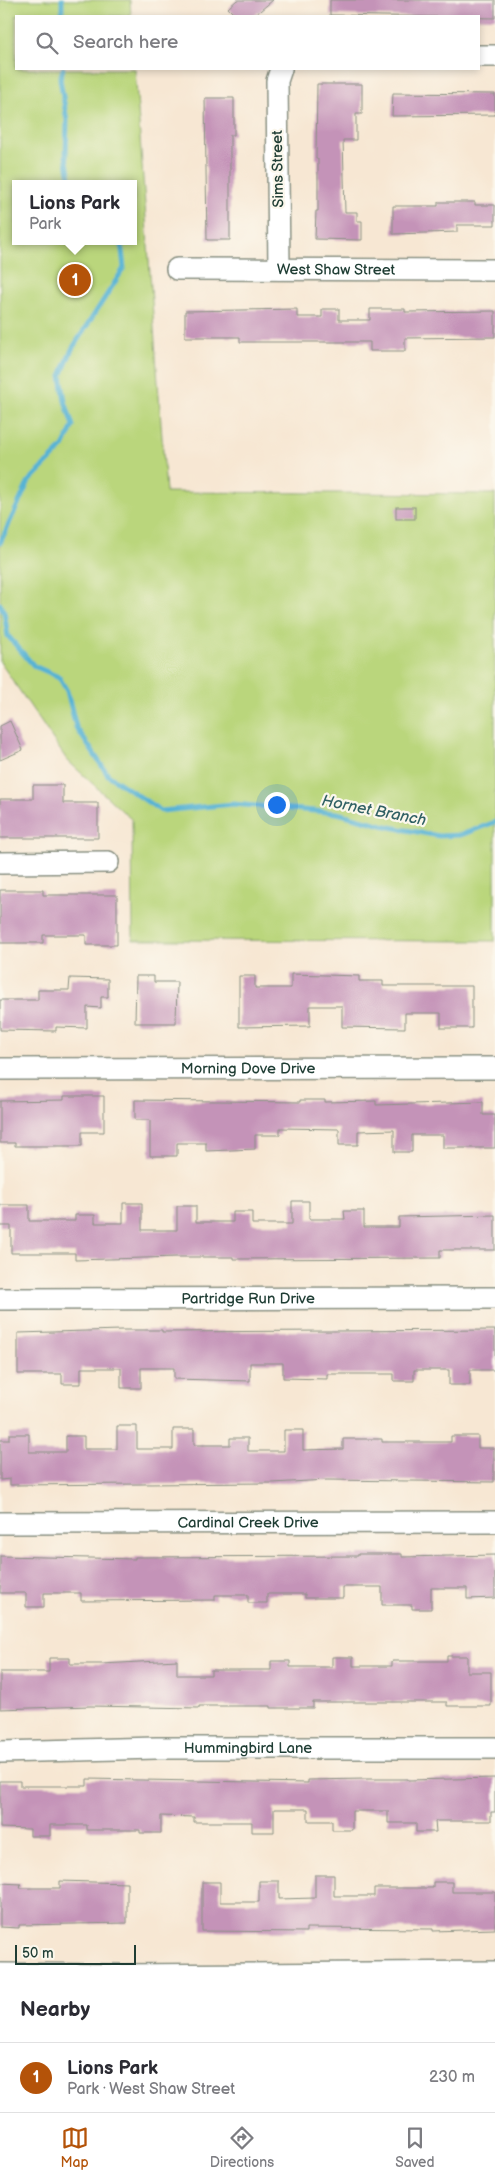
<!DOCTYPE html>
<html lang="en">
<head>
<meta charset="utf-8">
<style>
  body { margin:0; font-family:"Balsamiq Sans",sans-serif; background:#f2f2f3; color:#2b2b33 }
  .scale { position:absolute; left:15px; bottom:12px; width:121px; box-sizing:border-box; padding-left:5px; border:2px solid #1f3d34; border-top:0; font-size:14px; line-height:18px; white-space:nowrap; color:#1f3d34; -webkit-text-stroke:4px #fbf7ec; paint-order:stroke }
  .you { position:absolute; left:276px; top:804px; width:18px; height:18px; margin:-12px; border:4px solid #fff; border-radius:50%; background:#1a73e8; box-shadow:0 0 0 8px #1a73e833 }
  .badge { display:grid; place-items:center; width:32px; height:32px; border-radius:50%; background:#b45309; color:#fff; font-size:16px; font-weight:700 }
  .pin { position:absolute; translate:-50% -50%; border:2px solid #fff; box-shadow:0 1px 5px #0006 }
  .popup { position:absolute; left:12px; top:180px; width:125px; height:65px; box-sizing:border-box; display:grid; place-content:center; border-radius:0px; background:#fff; filter:drop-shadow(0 1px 4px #0005); font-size:16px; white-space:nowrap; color:#7c7c81 }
  .popup b { font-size:19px; color:#2b2b33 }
  .popup::after { content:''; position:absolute; left:50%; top:100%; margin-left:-10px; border:10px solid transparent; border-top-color:#fff }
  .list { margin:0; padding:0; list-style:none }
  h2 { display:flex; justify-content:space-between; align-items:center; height:65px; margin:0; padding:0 20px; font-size:21px }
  h2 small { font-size:16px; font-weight:400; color:#7c7c81 }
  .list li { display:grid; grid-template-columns:32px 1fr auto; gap:15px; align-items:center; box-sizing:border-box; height:70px; padding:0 20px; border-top:1px solid #e1e1e2 }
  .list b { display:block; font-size:19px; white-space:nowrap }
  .list p { margin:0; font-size:16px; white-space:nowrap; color:#7c7c81 }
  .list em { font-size:16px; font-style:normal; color:#7c7c81 }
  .icon { flex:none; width:28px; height:28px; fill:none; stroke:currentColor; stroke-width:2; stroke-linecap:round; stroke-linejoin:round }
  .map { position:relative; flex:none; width:495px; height:1977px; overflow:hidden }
  .search { position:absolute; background:#fff; box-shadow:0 2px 8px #0003; left:15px; right:15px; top:15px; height:55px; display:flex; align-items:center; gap:12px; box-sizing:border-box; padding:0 18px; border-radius:0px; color:#7c7c81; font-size:19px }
  .sheet { height:135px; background:#fff }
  nav { display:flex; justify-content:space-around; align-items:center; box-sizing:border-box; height:70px; border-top:1px solid #e1e1e2; background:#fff; font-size:14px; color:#7c7c81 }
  nav a { display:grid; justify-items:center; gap:2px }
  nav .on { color:#b45309 }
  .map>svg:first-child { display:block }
</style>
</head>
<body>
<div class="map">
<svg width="495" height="1977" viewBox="0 0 495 1977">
  <rect width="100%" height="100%" fill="#fbf7ec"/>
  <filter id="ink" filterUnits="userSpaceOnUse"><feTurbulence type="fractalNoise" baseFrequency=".02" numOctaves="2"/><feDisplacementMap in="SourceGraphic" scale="10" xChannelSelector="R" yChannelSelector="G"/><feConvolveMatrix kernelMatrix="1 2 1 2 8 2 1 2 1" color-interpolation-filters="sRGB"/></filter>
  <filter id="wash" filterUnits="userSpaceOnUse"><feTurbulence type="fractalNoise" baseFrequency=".0096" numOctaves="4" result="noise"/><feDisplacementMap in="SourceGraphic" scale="20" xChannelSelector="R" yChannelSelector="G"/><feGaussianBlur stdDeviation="1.12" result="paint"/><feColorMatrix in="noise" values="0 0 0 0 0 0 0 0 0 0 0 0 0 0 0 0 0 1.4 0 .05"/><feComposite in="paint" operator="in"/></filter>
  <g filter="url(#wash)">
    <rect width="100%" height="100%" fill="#f7e7d3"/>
    <!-- green -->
    <path fill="#bad67b" stroke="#6c8a58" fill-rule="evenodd" d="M0,0H130L131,16H16V69H135L166,492L495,494V941L133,940L132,820L67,760L0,662ZM16,184H134V241H16Z"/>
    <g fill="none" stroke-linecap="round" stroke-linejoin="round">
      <!-- stream -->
      <g stroke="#56b3d4" stroke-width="5">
        <path d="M62,16V0"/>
        <path d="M63,69L60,79L67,121L66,156L71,184"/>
        <path d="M0,543L29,481L63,447L73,426L65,401L61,376L72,349L124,268L121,241"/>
        <path d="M0,604L4,612L8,636L34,666L59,677L67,691L76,727L108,775L161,811L233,804L337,813L390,827L439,836L461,835L495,822"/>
      </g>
    </g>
    <g id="blocks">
      <!-- building -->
      <g fill="#c493b8">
        <path d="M237,0H273L254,16H236L228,8Z"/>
        <path d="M330,0H495V18L330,15Z"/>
        <path d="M317,84H362V114H356V140H343L345,212H357V221H362V240L315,239L316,211H318V159H316Z"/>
        <path d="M393,93L495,94V115L392,116Z"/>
        <path d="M205,98H234V135H230V240H207Z"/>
        <path d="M438,202H475V205H495V225H457V232L393,234V206H438Z"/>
        <path d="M297,309V317H322V309H339V320H370V309H405V312L495,311V337L405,338V351H370V342H240V337H185V311Z"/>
        <rect x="396" y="507" width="19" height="12"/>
        <path d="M10,721L23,750L0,760V726Z"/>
        <path d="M33,785H63V803H98V838H0V799H33Z"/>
        <path d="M0,890H43V895H117V945H86V935H43V943H0Z"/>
        <path d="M291,974L359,976V981H383V986H472V1028H441V1013H405V1028L342,1027V1006H310V1026L239,1027V976H255V988H291Z"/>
        <path d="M136,976H154V982H177L176,1023H135Z"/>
        <path d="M70,978L108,979V997H101V1008L87,1007V1028L56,1027V1031L0,1030V1000H38V990H69Z"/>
        <path d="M64,1096H104V1132H82V1146H15V1143H0V1101L64,1100Z"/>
        <path d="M135,1100L300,1102V1100H325V1102L376,1101V1105L483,1102V1115H495V1148H443V1135H412V1152H394V1130L358,1131V1145H339V1129L280,1128V1135H255V1149L206,1151V1143H177V1156H150V1120H135Z"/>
        <path d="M292,1201H309V1219H345L344,1211H364V1227H399V1217L495,1215V1250H440V1258L233,1259V1257H177L75,1260V1253H11V1226H0V1205H29V1221H75V1215H95V1223H123V1203H142V1230H177V1206H196V1222H233V1212H252V1224H292Z"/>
        <path d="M121,1330H162V1332L495,1330V1370H470V1385H449V1370H414V1381H394V1374H327V1379L283,1378V1363H250V1381L174,1379V1368H141V1388H121V1368H81V1384H62V1374H18V1333Z"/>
        <path d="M117,1426H137V1449H173V1429H194V1445H230V1438H248V1451H284V1430H303V1450L343,1449V1439H382V1442H451V1436H478V1448H494V1482L327,1480L272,1483L10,1485V1479L0,1480V1440H9V1434H29V1452H66V1436H84V1449H117Z"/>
        <path d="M358,1554H402V1557L495,1555V1598L467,1599V1588H431V1609H412V1605H382V1587H343V1598H305V1594H267V1603H248V1595H215V1600L81,1601V1593H44V1607H26V1593H0V1556L135,1559V1557L358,1556Z"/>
        <path d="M447,1656H467V1672H491V1706H447V1702H313V1708H271V1706H199V1708L90,1706L0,1709V1672H49V1658H70V1664H102L177,1660V1675H211V1670H271V1661H290V1667H332V1657H353V1666H392V1661H447Z"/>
        <path d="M495,1778V1812H491V1821H435L436,1832H416V1823H388V1811H352V1830H332V1821H308V1809H274V1832H252V1822H194V1817L161,1816V1833H140V1830H87V1825H50V1836H30V1829L0,1828V1781H20V1786H87V1779L308,1783V1780L365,1779H408V1780Z"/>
        <path d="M315,1875H334V1896H374V1888H433V1882H452V1892H495V1929L433,1931V1929L306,1928V1932L202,1931V1882H220V1902H259V1881H279V1899L315,1898Z"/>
        <path d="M60,1881L127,1883V1923L19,1925V1928L0,1927V1883L21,1884L20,1888H60Z"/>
      </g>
    </g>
  </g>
  <g filter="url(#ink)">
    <use href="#blocks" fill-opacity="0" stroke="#8b9284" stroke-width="1"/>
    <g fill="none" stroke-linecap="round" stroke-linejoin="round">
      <defs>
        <g id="minor">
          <path d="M479,56H495"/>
          <path id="s1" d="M177,269L495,270"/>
          <path d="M279,269L277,81L281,69"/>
          <path d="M0,863L108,862"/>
          <path id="s2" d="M0,1069L495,1068"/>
          <path id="s3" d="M0,1299L495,1298"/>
          <path id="s4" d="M0,1523L495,1522"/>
          <path id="s5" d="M0,1752L156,1748H495"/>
          <path d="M0,1974L123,1975L495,1972"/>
        </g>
      </defs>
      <!-- minor casing -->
      <use href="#minor" stroke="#8b9284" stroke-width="24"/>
      <!-- minor -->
      <use href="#minor" stroke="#fff" stroke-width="21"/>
    </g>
  </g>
  <g text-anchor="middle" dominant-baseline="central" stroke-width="4.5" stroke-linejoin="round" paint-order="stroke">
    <!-- street labels -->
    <g font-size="15" fill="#1f3d34" stroke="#fbf7ec">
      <text transform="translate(278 169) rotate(-91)">Sims Street</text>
      <text stroke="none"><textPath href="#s1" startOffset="159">West Shaw Street</textPath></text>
      <text stroke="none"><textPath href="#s2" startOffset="248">Morning Dove Drive</textPath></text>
      <text stroke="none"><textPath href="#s3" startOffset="248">Partridge Run Drive</textPath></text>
      <text stroke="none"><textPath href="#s4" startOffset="248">Cardinal Creek Drive</textPath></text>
      <text stroke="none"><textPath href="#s5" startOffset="248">Hummingbird Lane</textPath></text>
    </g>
    <!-- water labels -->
    <g font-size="16" font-style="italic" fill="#306064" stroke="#fbf7ec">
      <text transform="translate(374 811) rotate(11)">Hornet Branch</text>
    </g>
  </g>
</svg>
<div class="scale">50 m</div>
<div class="you"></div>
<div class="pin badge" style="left:75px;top:280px">1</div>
<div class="popup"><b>Lions Park</b>Park</div>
<div class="search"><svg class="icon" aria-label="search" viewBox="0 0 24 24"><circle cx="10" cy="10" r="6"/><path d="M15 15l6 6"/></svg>Search here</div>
</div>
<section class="sheet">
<h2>Nearby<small></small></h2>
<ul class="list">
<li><span class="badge">1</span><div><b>Lions Park</b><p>Park · West Shaw Street</p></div><em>230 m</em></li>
</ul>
</section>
<nav>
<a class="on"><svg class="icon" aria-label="map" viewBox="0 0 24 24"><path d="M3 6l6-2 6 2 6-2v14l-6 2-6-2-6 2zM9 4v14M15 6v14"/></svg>Map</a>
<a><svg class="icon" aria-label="directions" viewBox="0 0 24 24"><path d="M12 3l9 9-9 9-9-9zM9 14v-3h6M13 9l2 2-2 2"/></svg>Directions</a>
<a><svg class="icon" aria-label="saved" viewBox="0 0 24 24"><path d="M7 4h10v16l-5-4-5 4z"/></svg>Saved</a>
</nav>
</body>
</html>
